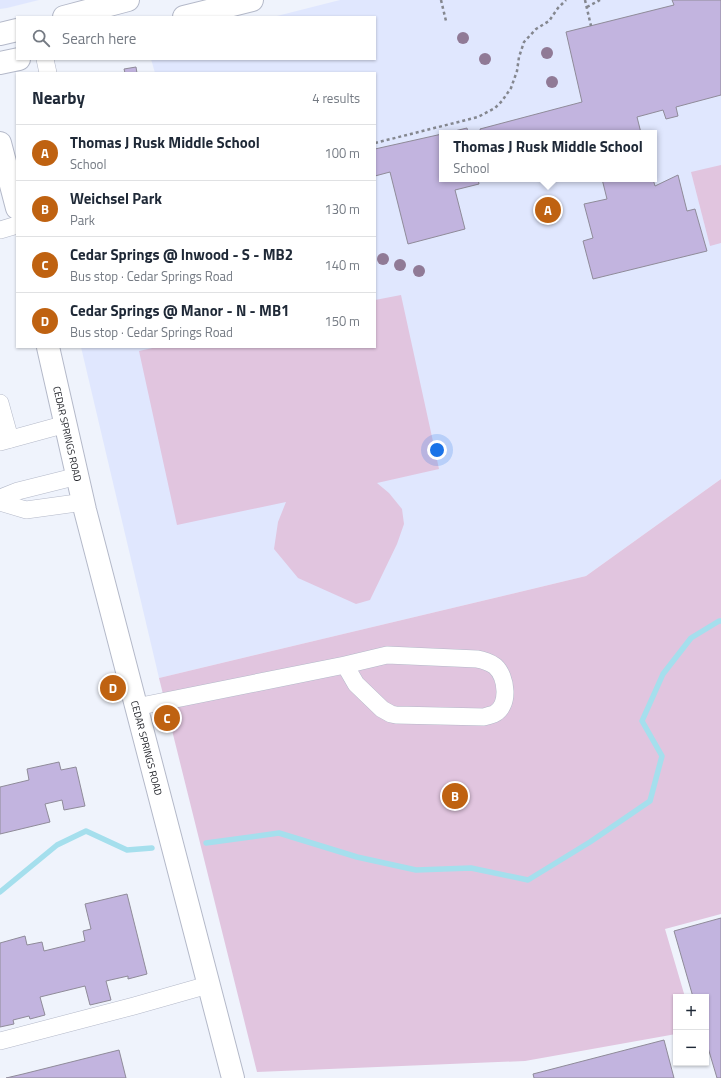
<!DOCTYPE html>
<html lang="en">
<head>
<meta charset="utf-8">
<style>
  body { margin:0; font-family:"Titillium Web",sans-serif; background:#f6f6f7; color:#1f2937 }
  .controls { position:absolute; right:12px; bottom:12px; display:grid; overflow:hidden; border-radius:0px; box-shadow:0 1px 3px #0004 }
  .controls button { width:36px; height:36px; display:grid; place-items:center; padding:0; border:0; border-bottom:1px solid #e0e1e3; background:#fff; color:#1f2937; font:20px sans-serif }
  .you { position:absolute; left:437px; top:450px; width:14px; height:14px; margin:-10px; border:3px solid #fff; border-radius:50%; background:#1a73e8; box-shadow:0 0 0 6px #1a73e833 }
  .badge { display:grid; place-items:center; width:26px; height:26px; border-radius:50%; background:#bf6211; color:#fff; font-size:13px; font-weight:700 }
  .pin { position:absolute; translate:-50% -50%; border:2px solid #fff; box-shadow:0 1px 4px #0006 }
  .popup { position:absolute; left:439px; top:130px; width:218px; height:52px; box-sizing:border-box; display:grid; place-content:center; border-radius:0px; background:#fff; filter:drop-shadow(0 1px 3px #0005); font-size:13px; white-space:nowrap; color:#747a83 }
  .popup b { font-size:15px; color:#1f2937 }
  .popup::after { content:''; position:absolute; left:50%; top:100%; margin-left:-8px; border:8px solid transparent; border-top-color:#fff }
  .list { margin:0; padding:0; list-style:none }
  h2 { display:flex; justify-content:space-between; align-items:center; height:52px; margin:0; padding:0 16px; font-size:17px }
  h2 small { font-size:13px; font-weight:400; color:#747a83 }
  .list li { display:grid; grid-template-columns:26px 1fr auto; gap:12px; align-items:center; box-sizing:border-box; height:56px; padding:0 16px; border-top:1px solid #e0e1e3 }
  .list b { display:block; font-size:15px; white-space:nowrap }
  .list p { margin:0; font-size:13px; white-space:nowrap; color:#747a83 }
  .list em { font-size:13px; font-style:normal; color:#747a83 }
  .icon { flex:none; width:22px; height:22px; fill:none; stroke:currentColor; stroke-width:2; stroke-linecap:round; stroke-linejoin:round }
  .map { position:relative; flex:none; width:721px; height:1078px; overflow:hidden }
  .search { position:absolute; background:#fff; box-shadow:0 1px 3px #0004; left:16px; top:16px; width:360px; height:44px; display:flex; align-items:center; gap:10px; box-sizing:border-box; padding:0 14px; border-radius:0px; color:#747a83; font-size:15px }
  .panel { position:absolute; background:#fff; box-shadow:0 1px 3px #0004; left:16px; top:72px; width:360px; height:276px; border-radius:0px }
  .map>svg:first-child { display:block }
</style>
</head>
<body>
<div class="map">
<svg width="721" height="1078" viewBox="0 0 721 1078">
  <rect width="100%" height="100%" fill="#eff3fc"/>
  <!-- built -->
  <g fill="#e0e7fe" fill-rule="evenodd">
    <path d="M0,0H39L7,8L0,9Z"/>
    <path d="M340,0H721V479L586,576L159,678L81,347H375V73H155L151,59H375V17H273ZM442,133H654V179H442Z"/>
  </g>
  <!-- green -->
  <g fill="#e1c5df">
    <path d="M721,165V243L710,246L691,172Z"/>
    <path d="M401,295L439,469L377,483L389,493L402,509L404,524L397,544L370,600L356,604L298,578L274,549L278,522L286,502L177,525L139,351L157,347H375V300Z"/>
    <path d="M721,479V914L665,929L685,997H676V1034L525,1061L257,1072L159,678L586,576Z"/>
  </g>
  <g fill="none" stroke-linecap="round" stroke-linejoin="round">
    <!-- stream -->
    <g stroke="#a5dfed" stroke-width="5.5">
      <path d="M206,843L279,833L357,857L416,870L471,868L528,880L590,842L650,801L662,756L642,721L663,674L691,638L719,621H721"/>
      <path d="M0,892L57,845L86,831L127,850L152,848"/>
    </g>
  </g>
  <!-- building -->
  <g fill="#c2b4df" stroke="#8f8b99">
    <path d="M672,0H721V95L676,107L678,116L666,119L663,110L637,117L641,133H481L480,129L582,102L566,32L674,5Z"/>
    <path d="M136,67L137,73H125L124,69Z"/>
    <path d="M467,128L468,133H446Z"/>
    <path d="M442,134V179H478L479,184L455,190L465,229L408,244L390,172L375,176V149Z"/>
    <path d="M678,175L687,211L695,209L707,251L593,279L583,241L593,238L584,204L607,199L602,179H653L655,186Z"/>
    <path d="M59,762L61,770L76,767L85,806L64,810L62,800L45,804L50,822L0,834V787L29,780L27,769Z"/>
    <path d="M127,894L147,974L128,979V976L106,981L111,1000L90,1005L85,986L40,997L45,1015L30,1019L29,1016L13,1020L14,1024L0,1027V943L25,936L27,945L42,942L44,951L85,941L83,931L91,929L85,904Z"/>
    <path d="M721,918V1078H717L706,1041V997H693L674,931Z"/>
    <path d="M664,1040L674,1078H534L533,1074Z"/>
    <path d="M119,1050L126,1078H6L23,1074Z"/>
  </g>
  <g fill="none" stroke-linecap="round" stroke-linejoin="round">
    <defs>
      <g id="minor">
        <path d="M45,59L48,73"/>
        <path d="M0,230L17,225"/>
        <path d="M0,403L10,439"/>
        <path d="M0,442L66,424"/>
        <path d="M0,498L18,491L78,476"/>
        <path d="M0,502L26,510L84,502"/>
        <path d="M136,707L345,665L387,655L477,659C484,660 489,662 495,666C507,677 510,706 494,714C491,715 487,716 484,717L396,715L391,714L382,709L356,684L345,665"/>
        <path d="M0,1041L134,1006L208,985"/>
      </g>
      <g id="major">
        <path d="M64,17L128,0"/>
        <path d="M184,17L252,0"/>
        <path d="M0,34L17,30"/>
        <path d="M0,63L19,59"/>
        <path d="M0,143L17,208"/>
        <path id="s1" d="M48,347L85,510L233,1078"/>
      </g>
    </defs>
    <!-- minor casing -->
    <use href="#minor" stroke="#b4b9c9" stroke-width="18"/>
    <!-- major casing -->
    <use href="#major" stroke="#b4b9c9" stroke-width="24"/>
    <!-- path -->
    <g stroke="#84878f" stroke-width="2.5" stroke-dasharray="3 3" stroke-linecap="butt">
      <path d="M441,0L446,21"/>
      <path d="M585,0L591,26"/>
      <path d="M587,7L600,0"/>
      <path d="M375,143L478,117L495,108L502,101L511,88L517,71L519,57L524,42L536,29L549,21L558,8L566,0"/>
    </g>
    <!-- minor -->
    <use href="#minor" stroke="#fff" stroke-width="17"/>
    <!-- major -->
    <use href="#major" stroke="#fff" stroke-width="22"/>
  </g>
  <!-- trees -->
  <g fill="#907a96">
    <circle cx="463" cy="38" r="6"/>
    <circle cx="547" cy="53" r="6"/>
    <circle cx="485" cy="59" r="6"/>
    <circle cx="552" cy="82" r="6"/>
    <circle cx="383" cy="259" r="6"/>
    <circle cx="400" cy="265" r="6"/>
    <circle cx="419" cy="271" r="6"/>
  </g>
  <g text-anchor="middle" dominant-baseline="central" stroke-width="3" stroke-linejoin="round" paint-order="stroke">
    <!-- street labels -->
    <g font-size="10" fill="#1d1f25" stroke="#fff">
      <text stroke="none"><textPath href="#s1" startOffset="89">CEDAR SPRINGS ROAD</textPath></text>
      <text stroke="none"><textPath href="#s1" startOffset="413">CEDAR SPRINGS ROAD</textPath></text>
    </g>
  </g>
</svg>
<div class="controls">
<button>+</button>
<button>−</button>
</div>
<div class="you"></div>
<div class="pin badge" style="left:548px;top:210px">A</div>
<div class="popup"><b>Thomas J Rusk Middle School</b>School</div>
<div class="pin badge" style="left:455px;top:796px">B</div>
<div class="pin badge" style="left:167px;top:718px">C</div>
<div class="pin badge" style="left:113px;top:688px">D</div>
<div class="search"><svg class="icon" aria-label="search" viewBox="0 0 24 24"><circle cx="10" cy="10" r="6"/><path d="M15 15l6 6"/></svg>Search here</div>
<section class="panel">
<h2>Nearby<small>4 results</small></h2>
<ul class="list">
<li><span class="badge">A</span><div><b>Thomas J Rusk Middle School</b><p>School</p></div><em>100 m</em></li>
<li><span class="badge">B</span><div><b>Weichsel Park</b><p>Park</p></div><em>130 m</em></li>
<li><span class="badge">C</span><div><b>Cedar Springs @ Inwood - S - MB2</b><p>Bus stop · Cedar Springs Road</p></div><em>140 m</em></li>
<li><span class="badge">D</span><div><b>Cedar Springs @ Manor - N - MB1</b><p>Bus stop · Cedar Springs Road</p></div><em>150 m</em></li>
</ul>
</section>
</div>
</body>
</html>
